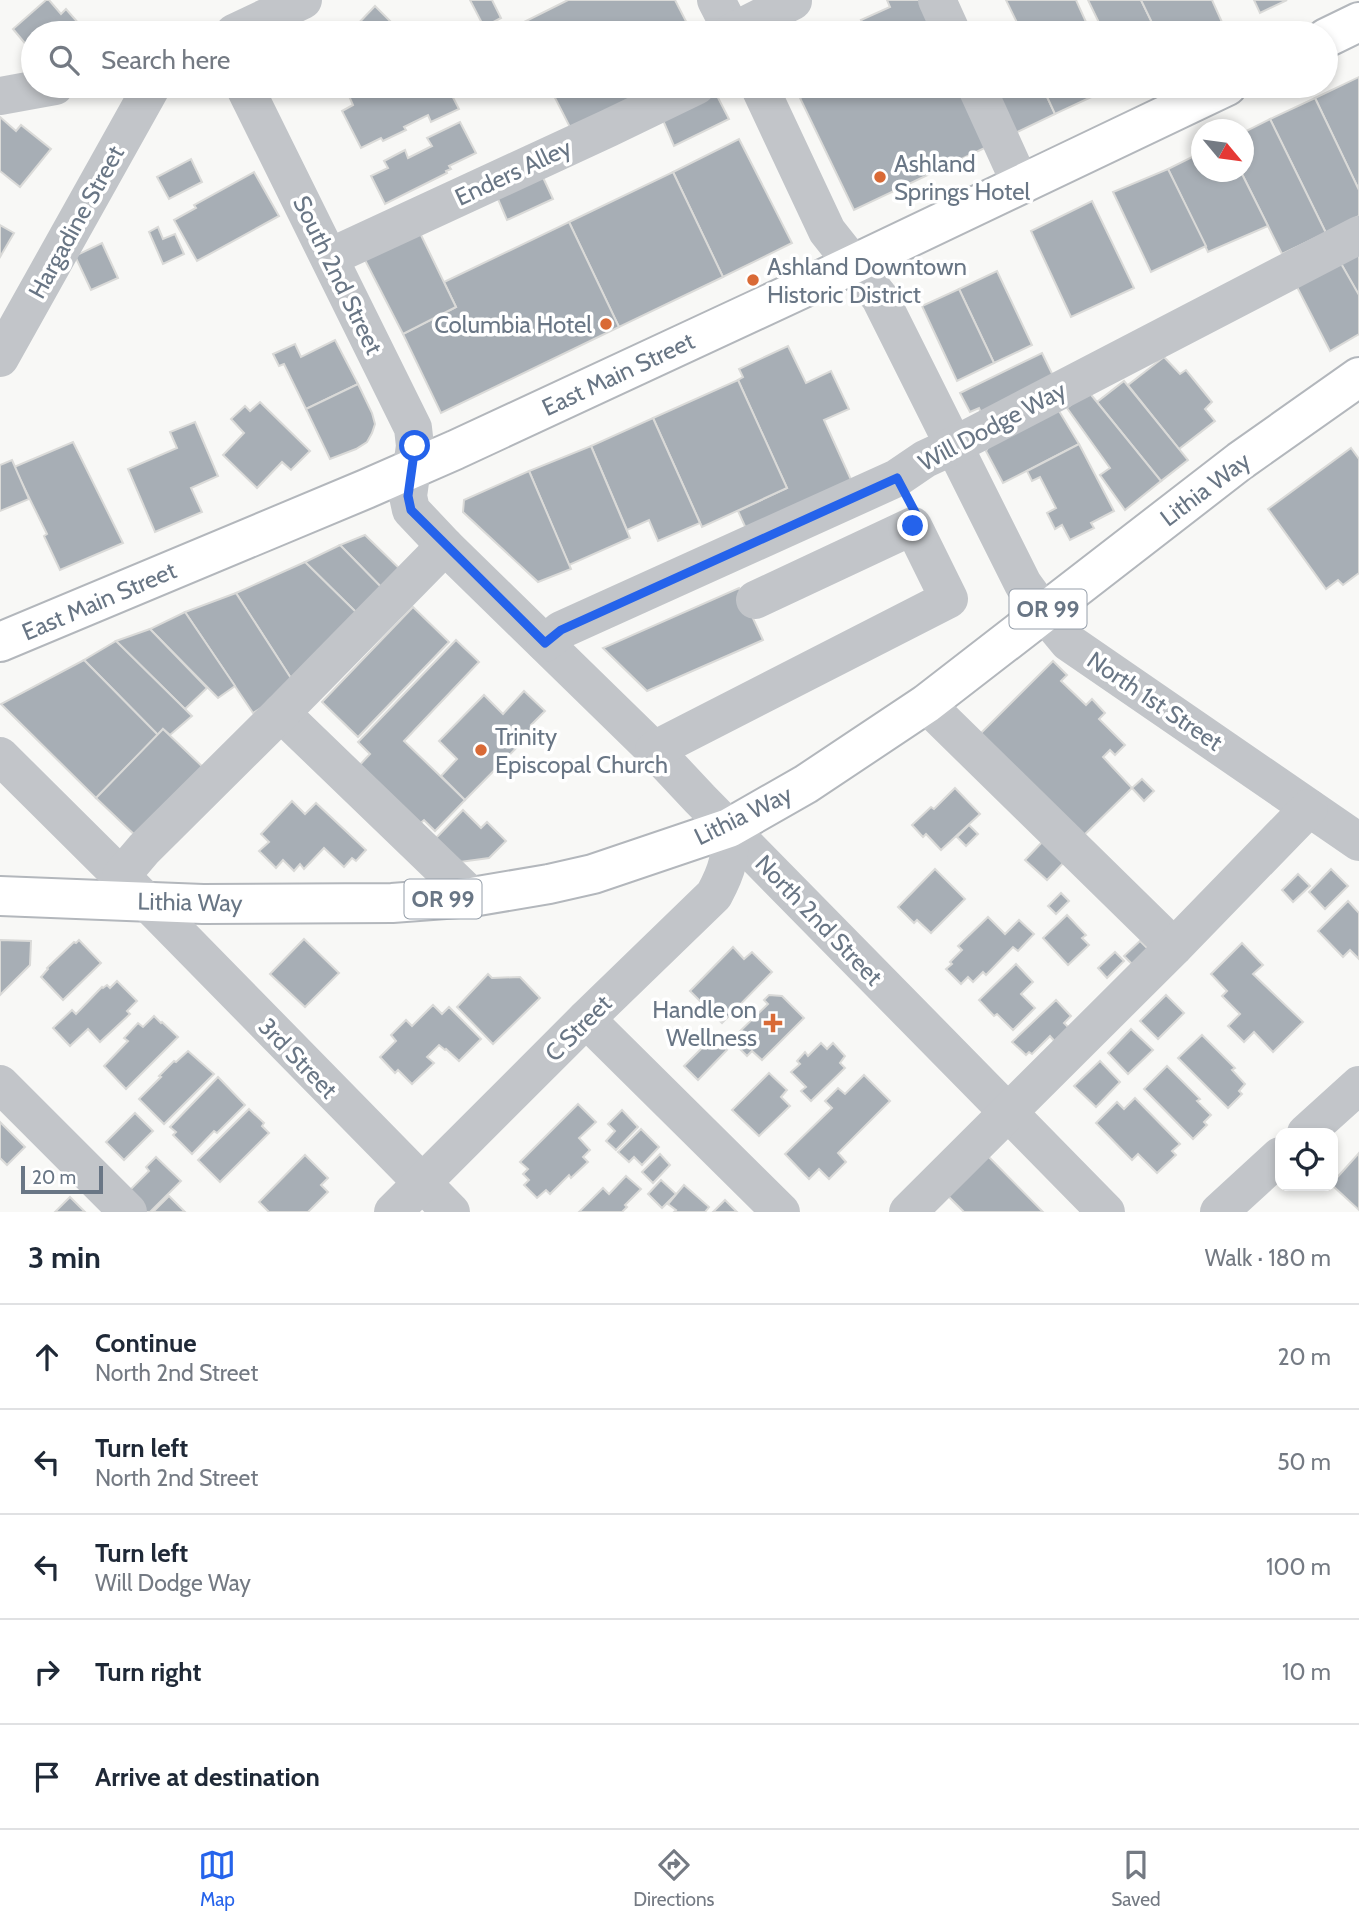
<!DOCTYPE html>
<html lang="en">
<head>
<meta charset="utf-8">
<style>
  body { margin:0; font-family:Cabin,sans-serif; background:#f2f2f3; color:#1f2937 }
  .controls { position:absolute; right:21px; bottom:21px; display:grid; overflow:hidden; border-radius:14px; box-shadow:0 4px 10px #0003 }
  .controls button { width:63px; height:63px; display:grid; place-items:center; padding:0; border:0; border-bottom:2px solid #e0e1e3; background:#fff; color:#1f2937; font:35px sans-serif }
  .compass { position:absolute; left:1191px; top:119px; width:63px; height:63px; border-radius:50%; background:#fff; box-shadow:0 4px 10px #0003; rotate:119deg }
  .scale { position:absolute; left:21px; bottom:18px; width:82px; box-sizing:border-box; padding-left:7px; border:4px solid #697685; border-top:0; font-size:19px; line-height:24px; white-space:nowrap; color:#697685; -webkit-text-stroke:5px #fff; paint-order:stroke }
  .stop { position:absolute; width:21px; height:21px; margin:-16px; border:5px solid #2563eb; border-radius:50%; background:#fff }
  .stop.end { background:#2563eb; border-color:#fff; box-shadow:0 2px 7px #0008 }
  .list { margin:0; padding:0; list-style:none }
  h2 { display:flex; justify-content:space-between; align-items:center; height:91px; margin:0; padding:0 28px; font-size:30px }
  h2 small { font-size:23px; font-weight:400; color:#747a83 }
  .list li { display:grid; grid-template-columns:46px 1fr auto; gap:21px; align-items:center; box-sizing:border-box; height:105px; padding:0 28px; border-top:2px solid #e0e1e3 }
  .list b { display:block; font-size:26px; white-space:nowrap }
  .list p { margin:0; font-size:23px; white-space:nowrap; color:#747a83 }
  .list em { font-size:23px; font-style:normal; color:#747a83 }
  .icon { flex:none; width:38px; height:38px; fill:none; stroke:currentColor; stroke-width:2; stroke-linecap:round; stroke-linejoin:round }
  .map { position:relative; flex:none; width:1359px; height:1212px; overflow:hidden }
  .search { position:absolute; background:#fff; box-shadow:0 4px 10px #0003; left:21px; right:21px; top:21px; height:77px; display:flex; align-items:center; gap:18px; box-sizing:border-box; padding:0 24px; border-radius:38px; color:#747a83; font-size:26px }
  .sheet { height:616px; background:#fff }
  nav { display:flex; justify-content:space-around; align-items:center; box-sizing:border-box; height:98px; border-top:2px solid #e0e1e3; background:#fff; font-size:19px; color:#747a83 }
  nav a { display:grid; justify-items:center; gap:4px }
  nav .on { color:#2563eb }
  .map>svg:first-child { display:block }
</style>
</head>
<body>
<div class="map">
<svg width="1359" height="1212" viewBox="0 0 1359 1212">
  <rect width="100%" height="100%" fill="#f8f8f6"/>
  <!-- building -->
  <g fill="#a7aeb5" stroke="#dadad8" stroke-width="2">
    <path d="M46,0H49L61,14L66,9L87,33H33V53L13,29Z"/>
    <path d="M470,0H492L501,18L484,27Z"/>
    <path d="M568,0H675L692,33H522L518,25Z"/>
    <path d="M887,0H924L940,33H843L863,23L861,20L890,7Z"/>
    <path d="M1006,0H1076L1091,33H1022Z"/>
    <path d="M1088,0H1141L1157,33H1104Z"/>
    <path d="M1141,0H1212L1226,31L1222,33H1157Z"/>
    <path d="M1254,0H1287L1260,13Z"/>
    <path d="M375,6L394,25L386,33H360L354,28Z"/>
    <path d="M1359,77V190L1315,98Z"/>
    <path d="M369,86H447L459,109L431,122L428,115L404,127L406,130L383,141L381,138L361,148L342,111L353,105L349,96Z"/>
    <path d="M549,86H675L575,137Z"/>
    <path d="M712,86L729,119L674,146L659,111Z"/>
    <path d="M825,86H966L991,145L854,210L800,98Z"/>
    <path d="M980,86H1042L1055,114L1005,138Z"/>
    <path d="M1042,86H1115L1055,114Z"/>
    <path d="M1315,98L1359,190V216L1326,233L1270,119Z"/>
    <path d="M0,117L16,131L21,125L51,149L20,187L0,171Z"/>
    <path d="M1270,119L1326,233L1282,254L1241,172H1244V132Z"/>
    <path d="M460,122L476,153L449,166L451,169L446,171L447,173L385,204L371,176L388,168L384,161L405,150L408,158L432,146L427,138Z"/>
    <path d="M739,139L792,243L723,277L673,172Z"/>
    <path d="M1202,152V172H1241L1268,226L1208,252L1168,169Z"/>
    <path d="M191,159L202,182L169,199L157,177Z"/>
    <path d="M1168,169L1206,246L1151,272L1113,192Z"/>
    <path d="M540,171L553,199L507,220L495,192Z"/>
    <path d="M254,172L279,216L197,261L174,220L196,208L194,205Z"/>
    <path d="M673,172L723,277L619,327L569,222Z"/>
    <path d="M1092,201L1134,288L1071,317L1031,231Z"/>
    <path d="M569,222L619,327L441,413L403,334L456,307L444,282Z"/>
    <path d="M0,225L14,233L0,257Z"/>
    <path d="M158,227L163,239L175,234L184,254L163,264L149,232Z"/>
    <path d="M419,231L456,307L403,334L364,258Z"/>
    <path d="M102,243L118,278L91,290L75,256Z"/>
    <path d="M1359,250V293L1358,294L1339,260Z"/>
    <path d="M1339,260L1359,295V334L1330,351L1296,285Z"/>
    <path d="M997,271L1032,345L994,363L959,289Z"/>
    <path d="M959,289L994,363L957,381L922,306Z"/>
    <path d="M335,340L358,384L306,409L284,364L279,366L273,354L295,344L301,357Z"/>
    <path d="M788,346L806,383L831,371L849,409L824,420L853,484L748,533L738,511L787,488L738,380L743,377L739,369Z"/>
    <path d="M1042,353L1058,386L985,422L979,408L970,412L960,393Z"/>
    <path d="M1164,357L1180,374L1186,370L1212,402L1205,409L1215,421L1179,449L1128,385Z"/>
    <path d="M738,380L787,488L702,527L653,418Z"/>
    <path d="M1124,381L1188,460L1161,481L1097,402Z"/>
    <path d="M358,384L372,413L375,424L372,433L367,442L356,449L330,459L306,409Z"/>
    <path d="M1088,391L1161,481L1125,510L1100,475L1110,468L1067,408Z"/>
    <path d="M260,402L310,451L291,470L282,462L257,488L223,455L244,433L231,419L245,406L250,411Z"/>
    <path d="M1056,406L1079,444L1003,483L986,451L993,439Z"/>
    <path d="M653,418L700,523L658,541L649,520L627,530L591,446Z"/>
    <path d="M195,422L218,476L191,488L202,512L155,532L128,469L177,448L170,432Z"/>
    <path d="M73,442L123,543L60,570L44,536L47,534L14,467Z"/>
    <path d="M1079,444L1114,511L1091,523L1094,528L1070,540L1062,525L1055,529L1047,513L1056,508L1040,477L1032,481L1027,471Z"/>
    <path d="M591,446L630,538L569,565L529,471Z"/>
    <path d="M1351,448L1359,459V573L1343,585L1338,580L1326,589L1268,509Z"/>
    <path d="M12,460L29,499L0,511V465Z"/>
    <path d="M529,471L571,569L538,582L463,512L464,500Z"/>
    <path d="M365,535L405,574L387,593L340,545Z"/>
    <path d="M340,545L387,593L362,618L305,562Z"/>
    <path d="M305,562L362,618L296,686L236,593Z"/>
    <path d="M739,588L763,640L647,691L603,648Z"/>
    <path d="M236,593L296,686L253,713L185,612Z"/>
    <path d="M413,607L449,642L358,737L322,702Z"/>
    <path d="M185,612L235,686L218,698L150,629Z"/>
    <path d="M150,629L207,688L185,709L116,641Z"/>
    <path d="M456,640L479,662L404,741L465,800L435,831L424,820L415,828L355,770L370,754L358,742Z"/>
    <path d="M116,641L192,716L170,735L163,729L158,735L84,660Z"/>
    <path d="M84,660L158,735L96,798L1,704Z"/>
    <path d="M1053,661L1067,675L1061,681L1086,705L1092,699L1105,713L1099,719L1125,745L1115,755L1110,750L1103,757L1132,788L1078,841L975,739Z"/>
    <path d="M524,691L545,711L531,725L535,729L465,800L441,776L457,759L439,741L484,695L503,714Z"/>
    <path d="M163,729L208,772L140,840L96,798Z"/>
    <path d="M1142,779L1154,791L1144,801L1132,788Z"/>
    <path d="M955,788L980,814L941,850L926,834L923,837L912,825L931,807L934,809Z"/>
    <path d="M292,801L305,814L316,803L366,850L356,861L352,858L344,867L324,848L304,869L300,864L294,871L283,860L276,868L259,851L269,842L261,834Z"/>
    <path d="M463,810L481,828L487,822L506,841L489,858L460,862L435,839Z"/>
    <path d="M969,825L978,834L966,846L957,837Z"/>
    <path d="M1046,838L1067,859L1047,880L1025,860Z"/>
    <path d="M935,869L965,899L931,933L917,920L914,923L898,907Z"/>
    <path d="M1331,869L1348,886L1325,909L1309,892Z"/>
    <path d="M1298,874L1310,886L1293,902L1282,890Z"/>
    <path d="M1061,893L1069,901L1056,914L1048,906Z"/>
    <path d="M1348,901L1359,913V959L1350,950L1343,957L1318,931Z"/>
    <path d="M1067,915L1086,935L1082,938L1089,945L1068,965L1043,938Z"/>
    <path d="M988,917L1005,934L1019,920L1034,934L1018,951L1013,947L986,975L983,972L973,982L968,977L961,984L946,969L952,964L950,962L962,950L958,946Z"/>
    <path d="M304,939L339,973L305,1007L270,974Z"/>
    <path d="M0,940L31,941L30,965L0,995Z"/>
    <path d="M79,940L101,963L63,1000L41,977L48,969L47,968L74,942L76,943Z"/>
    <path d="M1140,941L1152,953L1136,968L1124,956Z"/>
    <path d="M1242,943L1263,965L1253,974L1303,1022L1273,1052L1254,1032L1244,1042L1228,1026L1240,1014L1222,996L1227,991L1211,974Z"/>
    <path d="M733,947L744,959L752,952L772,972L722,1023L690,991Z"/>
    <path d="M1115,952L1124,961L1107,978L1098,968Z"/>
    <path d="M1016,964L1033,982L1021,994L1035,1008L1013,1030L997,1014L994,1016L979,1000Z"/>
    <path d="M488,974L492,978L520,977L540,998L493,1044L457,1007Z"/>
    <path d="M117,981L137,1001L127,1011L130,1014L100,1042L88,1029L70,1046L53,1028L72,1010L76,1014L102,987L103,988L107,985L110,988Z"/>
    <path d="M769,995L782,996L804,1018L762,1060L752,1051L747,1056L731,1040L768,1004L764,1000Z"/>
    <path d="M1166,995L1184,1013L1158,1039L1140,1021Z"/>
    <path d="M1056,1000L1071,1016L1064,1023L1071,1030L1057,1044L1050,1036L1032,1054L1029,1052L1026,1055L1012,1042Z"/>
    <path d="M433,1005L442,1014L449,1007L481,1039L459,1061L446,1049L445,1050L439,1045L427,1057L434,1063L412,1084L398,1070L395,1073L380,1057L396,1041L391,1035L406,1020L412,1026Z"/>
    <path d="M154,1016L161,1023L162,1022L178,1037L126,1089L104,1066L128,1041L124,1038L138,1023L143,1027Z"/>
    <path d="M1131,1029L1153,1050L1128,1074L1108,1053Z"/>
    <path d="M1202,1035L1235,1068L1232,1070L1245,1084L1239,1091L1242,1094L1228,1108L1178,1058Z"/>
    <path d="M714,1036L727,1050L698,1080L684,1066Z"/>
    <path d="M821,1043L827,1049L833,1043L845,1056L840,1063L845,1068L811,1101L801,1091L806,1087L791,1072L800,1064L797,1061L805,1052L808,1056Z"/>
    <path d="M188,1051L214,1074L164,1124L139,1099L161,1077L159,1076L174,1061L176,1062Z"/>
    <path d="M1100,1061L1120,1082L1096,1107L1074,1086Z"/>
    <path d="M1167,1066L1200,1099L1197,1101L1211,1115L1204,1122L1207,1125L1193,1139L1144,1089Z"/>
    <path d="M769,1073L787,1090L781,1097L790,1106L759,1136L732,1110Z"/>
    <path d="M864,1075L890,1101L838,1153L846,1162L829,1179L819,1169L809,1179L785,1154L832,1108L825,1101L838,1088L845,1094Z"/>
    <path d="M218,1077L245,1105L217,1133L214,1131L192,1154L173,1135L176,1132L170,1127Z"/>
    <path d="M1135,1098L1180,1144L1172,1151L1176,1155L1157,1173L1138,1154L1132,1160L1096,1123L1117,1102L1124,1109Z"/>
    <path d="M578,1104L596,1122L579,1138L590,1150L583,1157L588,1162L571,1178L569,1175L550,1194L546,1190L537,1198L524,1185L529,1180L523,1174L528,1169L520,1162Z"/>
    <path d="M249,1109L264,1123L262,1126L269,1133L220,1182L198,1160Z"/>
    <path d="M622,1110L638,1127L616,1150L606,1141L615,1131L608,1124Z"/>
    <path d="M135,1113L153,1131L124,1160L106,1142Z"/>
    <path d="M0,1122L25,1147L7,1165L0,1158Z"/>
    <path d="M641,1129L659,1147L642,1165L634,1157L629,1162L618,1152Z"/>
    <path d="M978,1146L1043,1212H964L938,1186Z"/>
    <path d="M1359,1153V1210L1333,1186V1182Z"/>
    <path d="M660,1154L670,1165L653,1183L642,1172Z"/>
    <path d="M305,1155L328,1178L321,1185L328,1192L308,1212H269L259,1202Z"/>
    <path d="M156,1157L181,1181L150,1212H143L125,1195L149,1171L146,1167Z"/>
    <path d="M626,1176L641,1189L625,1205L627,1207L622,1212H579L603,1188L609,1194Z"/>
    <path d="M661,1180L676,1194L662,1208L648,1194Z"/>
    <path d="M684,1185L709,1207L705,1212H674L676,1210L668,1204Z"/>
    <path d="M169,1196L185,1212H153Z"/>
    <path d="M70,1197L85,1212H55Z"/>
    <path d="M725,1200L737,1212H713Z"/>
  </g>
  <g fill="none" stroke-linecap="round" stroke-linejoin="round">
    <defs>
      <g id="major">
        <path d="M1326,38L1359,22"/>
        <path d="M0,642L366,489L455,450L812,284L1227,86"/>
        <path d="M0,896L203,904L392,903L472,897L549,884L593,874L729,828L806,784L926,704L1240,461L1359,377"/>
      </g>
    </defs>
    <!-- major casing -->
    <use href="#major" stroke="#b3b7bc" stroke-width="42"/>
    <!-- minor -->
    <g stroke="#c2c5c9" stroke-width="38">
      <path d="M716,0L733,33"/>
      <path d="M937,0L952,33"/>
      <path d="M732,32L793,1"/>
      <path d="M234,33L303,0"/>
      <path d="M244,86L413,428L415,446L408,496L411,510L445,546L654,750L700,799L1106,1212"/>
      <path d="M759,86L827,231L880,298L1023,584L1044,613L1068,642L1359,842"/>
      <path d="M976,86L1021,185"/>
      <path d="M0,96L55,86"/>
      <path d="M330,257L609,128L696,86"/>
      <path d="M0,358L152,86"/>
      <path d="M545,643L561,630L897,478L925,459L953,446L1359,235"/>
      <path d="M926,704L1174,947"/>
      <path d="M281,713L472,897"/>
      <path d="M654,750L949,599L913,526L755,600"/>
      <path d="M0,756L147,902L451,1212"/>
      <path d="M121,876L144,849L281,713L445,546"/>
      <path d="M586,1019L781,1212"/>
      <path d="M0,1084L128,1212"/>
      <path d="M1306,1133L1359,1085"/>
      <path d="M393,1212L586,1019L714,895C728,869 731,857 729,828"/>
      <path d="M908,1212L1174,947L1309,808"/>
      <path d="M1219,1212L1280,1156"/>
    </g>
    <!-- major -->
    <use href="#major" stroke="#fff" stroke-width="38"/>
  </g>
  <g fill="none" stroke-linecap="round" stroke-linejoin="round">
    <!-- route -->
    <path stroke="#2563eb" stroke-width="9" d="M415,446L408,496L411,510L545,643L561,630L897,478L916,514L913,526"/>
  </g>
  <!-- markers -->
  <g fill="#d96a36" stroke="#fff" stroke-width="2.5">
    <circle cx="880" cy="177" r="7"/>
    <circle cx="753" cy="280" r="7"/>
    <circle cx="606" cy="324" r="7"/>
    <circle cx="481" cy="750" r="7"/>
    <path d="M769.5 1012.5h7v7h7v7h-7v7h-7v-7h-7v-7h7z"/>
  </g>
  <g text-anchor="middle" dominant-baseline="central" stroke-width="7" stroke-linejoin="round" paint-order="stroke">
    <!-- shield labels -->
    <g fill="#fff" stroke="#969faa" stroke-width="2">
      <rect x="1009.5" y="589.5" width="77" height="39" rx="5"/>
      <rect x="404.5" y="879.5" width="77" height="39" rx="5"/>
    </g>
    <g font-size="23" font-weight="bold" fill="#697685">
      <text x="1048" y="609">OR 99</text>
      <text x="443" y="899">OR 99</text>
    </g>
    <!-- poi labels -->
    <g font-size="24" fill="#697685" stroke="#fff" text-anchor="start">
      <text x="894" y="163">Ashland<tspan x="894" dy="28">Springs Hotel</tspan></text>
      <text x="767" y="266">Ashland Downtown<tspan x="767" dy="28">Historic District</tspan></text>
      <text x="592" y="324" text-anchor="end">Columbia Hotel</text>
      <text x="495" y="736">Trinity<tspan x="495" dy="28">Episcopal Church</tspan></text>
      <text x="757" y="1009" text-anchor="end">Handle on<tspan x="757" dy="28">Wellness</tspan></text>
    </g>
    <!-- street labels -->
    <g font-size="24" fill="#697685" stroke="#fff">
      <text transform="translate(513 172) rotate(-25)">Enders Alley</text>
      <text transform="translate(76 222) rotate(-61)">Hargadine Street</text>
      <text transform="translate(338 275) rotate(64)">South 2nd Street</text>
      <text transform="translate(618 374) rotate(-25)">East Main Street</text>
      <text transform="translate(992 426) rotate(-28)">Will Dodge Way</text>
      <text transform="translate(1205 489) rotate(-37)">Lithia Way</text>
      <text transform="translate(99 601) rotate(-23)">East Main Street</text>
      <text transform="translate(1155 701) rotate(34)">North 1st Street</text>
      <text transform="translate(743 815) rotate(-26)">Lithia Way</text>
      <text transform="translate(190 902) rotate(1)">Lithia Way</text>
      <text transform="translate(819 920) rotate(46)">North 2nd Street</text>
      <text transform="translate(578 1028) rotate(-45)">C Street</text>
      <text transform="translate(298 1058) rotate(46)">3rd Street</text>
    </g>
  </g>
</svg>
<div class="controls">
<button><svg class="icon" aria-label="locate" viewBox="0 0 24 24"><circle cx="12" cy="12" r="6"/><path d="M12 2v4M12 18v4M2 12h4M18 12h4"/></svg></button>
</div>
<svg class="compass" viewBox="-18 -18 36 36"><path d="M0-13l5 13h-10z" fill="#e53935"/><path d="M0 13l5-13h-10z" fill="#747a83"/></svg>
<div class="scale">20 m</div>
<div class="stop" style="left:415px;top:446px"></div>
<div class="stop end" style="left:913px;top:526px"></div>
<div class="search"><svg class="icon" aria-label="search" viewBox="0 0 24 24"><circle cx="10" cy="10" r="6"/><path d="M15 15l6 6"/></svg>Search here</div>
</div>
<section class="sheet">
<h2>3 min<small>Walk · 180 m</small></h2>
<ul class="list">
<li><svg class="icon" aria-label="ahead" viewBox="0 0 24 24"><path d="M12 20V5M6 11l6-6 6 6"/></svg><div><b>Continue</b><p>North 2nd Street</p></div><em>20 m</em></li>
<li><svg class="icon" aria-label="left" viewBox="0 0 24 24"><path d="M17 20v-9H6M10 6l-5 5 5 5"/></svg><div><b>Turn left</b><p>North 2nd Street</p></div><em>50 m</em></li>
<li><svg class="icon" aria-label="left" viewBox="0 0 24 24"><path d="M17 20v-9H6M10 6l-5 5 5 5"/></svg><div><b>Turn left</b><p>Will Dodge Way</p></div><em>100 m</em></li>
<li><svg class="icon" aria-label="right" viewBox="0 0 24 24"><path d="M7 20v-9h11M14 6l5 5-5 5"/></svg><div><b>Turn right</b></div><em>10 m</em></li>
<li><svg class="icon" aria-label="arrive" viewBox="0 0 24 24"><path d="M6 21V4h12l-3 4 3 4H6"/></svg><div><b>Arrive at destination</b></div></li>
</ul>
</section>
<nav>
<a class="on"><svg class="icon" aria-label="map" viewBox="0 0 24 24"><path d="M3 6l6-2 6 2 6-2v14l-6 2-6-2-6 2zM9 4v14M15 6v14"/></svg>Map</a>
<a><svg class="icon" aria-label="directions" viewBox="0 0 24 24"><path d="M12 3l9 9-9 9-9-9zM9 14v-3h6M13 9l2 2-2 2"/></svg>Directions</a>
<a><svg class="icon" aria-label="saved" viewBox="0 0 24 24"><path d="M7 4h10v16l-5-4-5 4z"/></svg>Saved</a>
</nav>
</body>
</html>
